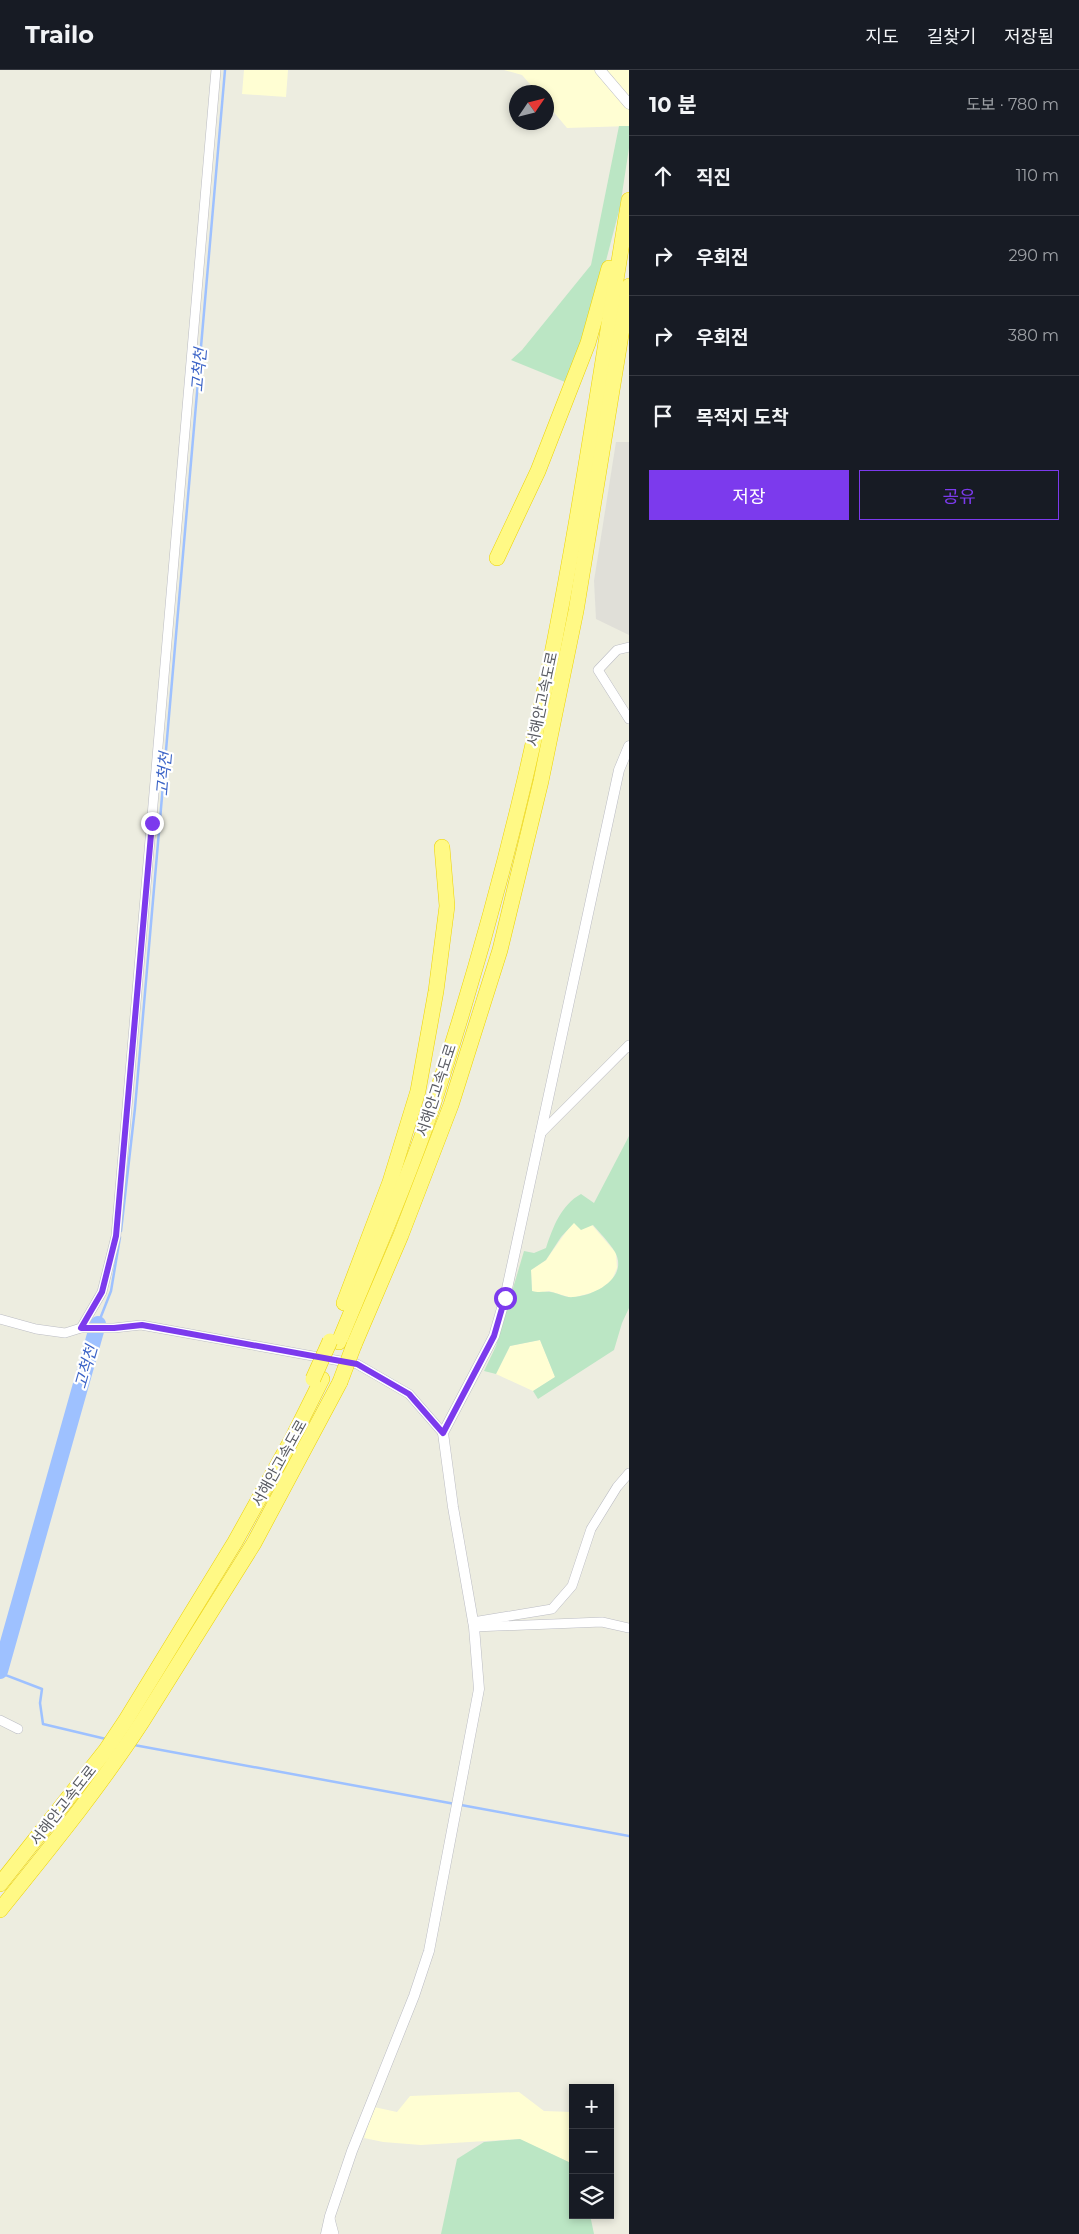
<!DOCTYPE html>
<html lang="ko">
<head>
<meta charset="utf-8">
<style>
  body { margin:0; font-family:Montserrat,"Noto Sans KR",sans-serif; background:#20242c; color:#f1f3f6 }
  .controls { position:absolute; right:15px; bottom:15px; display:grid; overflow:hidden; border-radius:0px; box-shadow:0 2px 8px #0003 }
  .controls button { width:45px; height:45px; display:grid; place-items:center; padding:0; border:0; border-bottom:1px solid #363941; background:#171b24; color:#f1f3f6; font:25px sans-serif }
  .compass { position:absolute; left:509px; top:15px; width:45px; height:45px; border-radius:50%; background:#171b24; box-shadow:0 2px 8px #0003; rotate:55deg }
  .stop { position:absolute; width:15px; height:15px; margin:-11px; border:4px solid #7c3aed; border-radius:50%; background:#fff }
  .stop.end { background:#7c3aed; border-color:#fff; box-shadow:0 1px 5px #0008 }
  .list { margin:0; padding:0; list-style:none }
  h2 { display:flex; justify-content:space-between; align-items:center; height:65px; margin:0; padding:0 20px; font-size:21px }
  h2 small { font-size:16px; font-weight:400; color:#9ea1a6 }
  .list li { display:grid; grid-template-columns:32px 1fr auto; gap:15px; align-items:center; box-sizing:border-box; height:80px; padding:0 20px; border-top:1px solid #363941 }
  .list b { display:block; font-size:19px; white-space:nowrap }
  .list em { font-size:16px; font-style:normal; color:#9ea1a6 }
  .actions { display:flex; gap:10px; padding:15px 20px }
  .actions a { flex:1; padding:11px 0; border:1px solid #7c3aed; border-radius:0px; text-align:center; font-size:18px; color:#7c3aed }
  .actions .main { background:#7c3aed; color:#fff }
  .icon { flex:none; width:28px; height:28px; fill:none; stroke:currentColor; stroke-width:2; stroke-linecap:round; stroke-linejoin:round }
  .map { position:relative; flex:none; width:629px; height:2164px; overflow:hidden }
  header { display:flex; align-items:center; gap:30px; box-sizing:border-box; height:70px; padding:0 25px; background:#171b24; border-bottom:1px solid #363941 }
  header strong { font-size:24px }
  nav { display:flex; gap:28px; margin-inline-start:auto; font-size:18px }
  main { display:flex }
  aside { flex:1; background:#171b24 }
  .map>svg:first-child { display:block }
</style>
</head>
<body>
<header>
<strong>Trailo</strong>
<nav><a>지도</a><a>길찾기</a><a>저장됨</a></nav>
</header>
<main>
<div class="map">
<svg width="629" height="2164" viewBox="0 0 629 2164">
  <rect width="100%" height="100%" fill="#edede0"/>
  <!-- commercial -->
  <g fill="#fffed3">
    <path d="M244,0H288L286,27L242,24Z"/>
    <path d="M504,0H629V56L567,58L547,34L546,22H537L522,5Z"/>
    <path d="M573,1152L592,1155L616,1183L617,1198L612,1210L598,1221L572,1228L549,1221L538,1223L532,1221L531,1200L546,1190Z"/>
    <path d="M540,1270L555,1307L533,1321L496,1304L510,1276Z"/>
    <path d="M519,2022L544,2041L573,2042V2094L519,2069L421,2075L383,2072L364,2068L374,2037L397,2042L410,2026Z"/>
  </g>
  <!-- industrial -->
  <path fill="#e0dfd8" d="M616,372H629V565L596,549L594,511Z"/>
  <!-- green -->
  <g fill="#bbe6c4" fill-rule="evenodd">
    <path d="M619,56H629V78L620,137L589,256L565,312L511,290L522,280L591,195Z"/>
    <path d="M629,1066V1238L622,1253L614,1280L538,1329L533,1321L555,1307L540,1270L510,1276L496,1304L484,1301L496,1276L524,1181L534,1183L546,1178C553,1157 561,1135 581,1124L594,1133ZM574,1153L581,1160L593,1155C600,1163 609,1172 615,1182C629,1208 594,1226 573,1227C566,1228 558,1223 551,1222C544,1221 539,1223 532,1221L531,1200L546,1190L561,1167Z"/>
    <path d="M520,2069L573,2094V2145H590L594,2164H441L457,2089L484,2072Z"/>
  </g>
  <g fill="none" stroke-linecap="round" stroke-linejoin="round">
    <!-- stream -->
    <g stroke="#9ec1ff" stroke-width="2.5">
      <path d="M121,1161L135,1038L225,0"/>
      <path d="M98,1254L111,1221L120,1167"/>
      <path d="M0,1603L42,1619L40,1633L43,1654L106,1669"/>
      <path d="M134,1675L455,1734"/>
      <path d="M461,1735L629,1766"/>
    </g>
    <!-- river -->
    <path stroke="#9ec1ff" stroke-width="16" d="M0,1601L98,1254"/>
    <defs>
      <g id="minor">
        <path d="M629,577L617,580L598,600L629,649"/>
        <path d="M540,1064L629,975"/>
        <path d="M0,1249L36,1259L65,1263L81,1258H114L141,1255L357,1294L409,1324L443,1363"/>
        <path d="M81,1258L102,1222L116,1166L216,0"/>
        <path d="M473,1552L552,1539L572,1516L591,1459L617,1417L629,1403"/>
        <path d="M474,1557L602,1552L629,1558"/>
        <path d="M0,1650L18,1659"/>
        <path d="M330,2149L334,2164"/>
      </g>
      <g id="tertiary">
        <path d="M600,0L629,34"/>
        <path d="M326,2164L330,2146L352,2081L414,1926L429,1881L479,1619L474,1557L453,1437L443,1363L494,1266L505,1228L619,700L629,676"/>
      </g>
      <g id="motorway">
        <path d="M497,488L538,401L588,273L609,198"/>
        <path d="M344,1233L390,1112L418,1021L436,921L447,836L442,777"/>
        <path d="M339,1272C371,1194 406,1115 433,1035C468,928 499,819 525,709C570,518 597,323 629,130"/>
        <path d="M354,1275L401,1165L451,1035L500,880L541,711L576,541L629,216"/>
        <path d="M0,1814L106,1680L126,1650L235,1472L291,1371L322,1309"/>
        <path d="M0,1840C49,1779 99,1718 142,1652L254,1473L340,1312"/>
      </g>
    </defs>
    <!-- minor casing -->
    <use href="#minor" stroke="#bbbcc3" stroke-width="10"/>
    <!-- tertiary casing -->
    <use href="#tertiary" stroke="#bbbcc3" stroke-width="11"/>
    <!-- motorway casing -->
    <use href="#motorway" stroke="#edd300" stroke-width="16"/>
    <!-- minor -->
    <use href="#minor" stroke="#fff" stroke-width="9"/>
    <!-- tertiary -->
    <use href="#tertiary" stroke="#fff" stroke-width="10"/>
    <!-- motorway -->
    <use href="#motorway" stroke="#fff985" stroke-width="15"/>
    <defs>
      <g id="motorway-bridge">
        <path d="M313,1309L330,1271"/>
        <path d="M340,1312L354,1275"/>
      </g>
    </defs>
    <!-- motorway-bridge casing -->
    <use href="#motorway-bridge" stroke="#edd300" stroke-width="16" stroke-linecap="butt"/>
    <!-- motorway-bridge -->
    <use href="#motorway-bridge" stroke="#fff985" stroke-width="15"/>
  </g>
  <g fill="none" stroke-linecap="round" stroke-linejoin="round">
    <!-- route -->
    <path stroke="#7c3aed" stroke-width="6" d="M152,753L116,1166L102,1222L81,1258H114L142,1255L357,1294L409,1324L443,1363L494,1266L505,1228"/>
  </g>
  <g text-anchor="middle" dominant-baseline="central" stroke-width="4.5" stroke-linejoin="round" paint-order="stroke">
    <!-- street labels -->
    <g font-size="15" fill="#595b62" stroke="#fff">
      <text transform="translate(542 629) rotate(-78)">서해안고속도로</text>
      <text transform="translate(436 1020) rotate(-72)">서해안고속도로</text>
      <text transform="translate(279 1393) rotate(-61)">서해안고속도로</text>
      <text transform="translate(63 1735) rotate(-52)">서해안고속도로</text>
    </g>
    <!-- water labels -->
    <g font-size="16" font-style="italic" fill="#3c64c7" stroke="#fff">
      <text transform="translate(199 300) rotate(-85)">고척천</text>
      <text transform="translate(164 704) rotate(-85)">고척천</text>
      <text transform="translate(86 1297) rotate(-74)">고척천</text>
    </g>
  </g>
</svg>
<div class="controls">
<button>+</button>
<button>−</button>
<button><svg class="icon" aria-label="layers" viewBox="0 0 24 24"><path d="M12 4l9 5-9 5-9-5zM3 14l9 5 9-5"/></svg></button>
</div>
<svg class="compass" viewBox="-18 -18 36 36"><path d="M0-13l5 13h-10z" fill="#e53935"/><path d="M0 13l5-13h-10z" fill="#9ea1a6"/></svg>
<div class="stop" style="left:505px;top:1228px"></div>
<div class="stop end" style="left:152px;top:753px"></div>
</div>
<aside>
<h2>10 분<small>도보 · 780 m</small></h2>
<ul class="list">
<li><svg class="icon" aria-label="ahead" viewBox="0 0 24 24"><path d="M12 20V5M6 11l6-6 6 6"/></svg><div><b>직진</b></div><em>110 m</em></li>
<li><svg class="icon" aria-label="right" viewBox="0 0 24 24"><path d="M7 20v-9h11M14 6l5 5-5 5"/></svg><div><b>우회전</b></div><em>290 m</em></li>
<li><svg class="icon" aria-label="right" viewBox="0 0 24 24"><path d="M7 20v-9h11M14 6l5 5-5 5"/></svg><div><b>우회전</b></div><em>380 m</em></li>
<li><svg class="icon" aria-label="arrive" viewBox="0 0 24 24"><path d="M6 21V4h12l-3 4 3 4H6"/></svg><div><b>목적지 도착</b></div></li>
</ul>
<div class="actions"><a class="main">저장</a><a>공유</a></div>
</aside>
</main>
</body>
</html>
